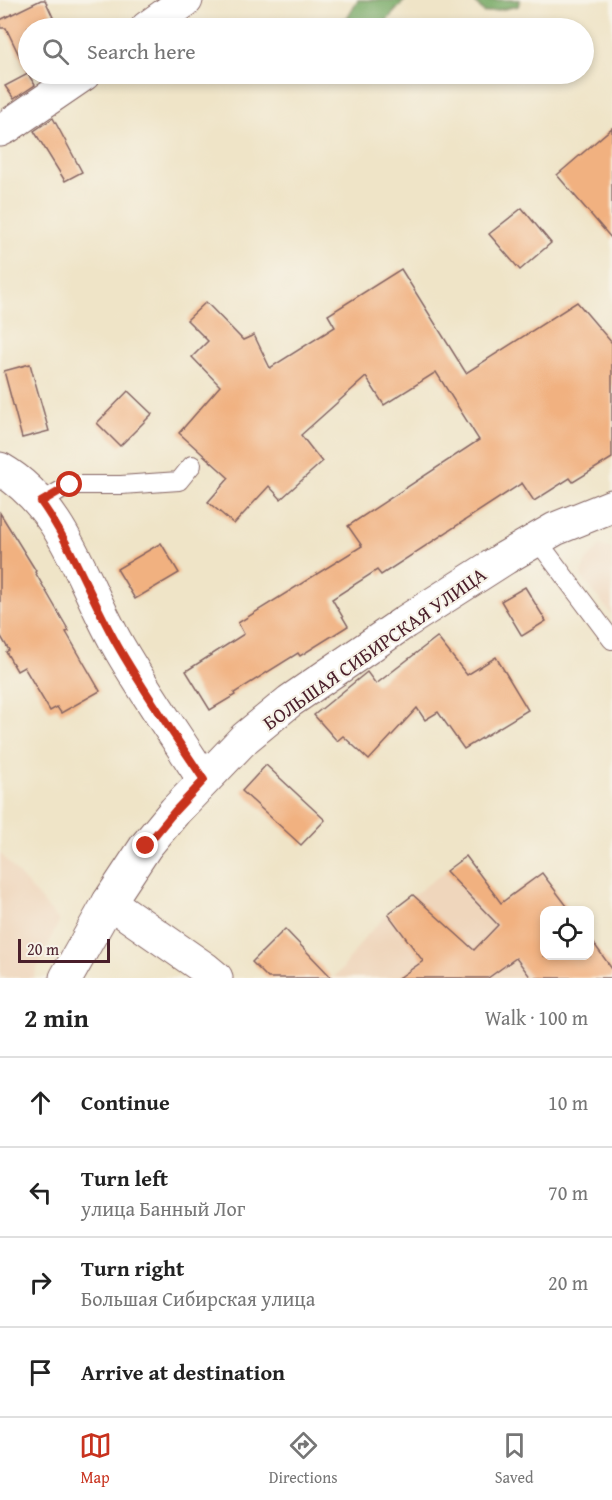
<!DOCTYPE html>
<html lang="en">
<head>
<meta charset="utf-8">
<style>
  body { margin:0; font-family:"Gentium Book Plus",serif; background:#f2f2f2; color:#222 }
  .controls { position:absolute; right:18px; bottom:18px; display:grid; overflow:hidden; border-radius:12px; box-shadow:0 3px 9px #0003 }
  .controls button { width:54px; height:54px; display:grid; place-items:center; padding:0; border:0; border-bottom:2px solid #e0e0e0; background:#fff; color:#222; font:30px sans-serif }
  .scale { position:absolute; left:18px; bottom:15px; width:92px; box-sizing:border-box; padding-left:6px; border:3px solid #4a1f2b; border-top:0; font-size:16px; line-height:21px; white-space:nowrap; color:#4a1f2b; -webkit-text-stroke:4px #f7f3e8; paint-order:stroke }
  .stop { position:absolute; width:18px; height:18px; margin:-14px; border:4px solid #c8321e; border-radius:50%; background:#fff }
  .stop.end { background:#c8321e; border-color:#fff; box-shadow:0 2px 6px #0008 }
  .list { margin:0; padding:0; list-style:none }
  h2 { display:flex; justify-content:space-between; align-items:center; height:78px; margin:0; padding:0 24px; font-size:26px }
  h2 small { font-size:20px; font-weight:400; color:#767676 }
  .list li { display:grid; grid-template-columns:39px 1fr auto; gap:18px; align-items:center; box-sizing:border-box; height:90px; padding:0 24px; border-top:2px solid #e0e0e0 }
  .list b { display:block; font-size:22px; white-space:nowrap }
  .list p { margin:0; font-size:20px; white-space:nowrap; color:#767676 }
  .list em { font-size:20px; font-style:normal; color:#767676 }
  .icon { flex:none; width:33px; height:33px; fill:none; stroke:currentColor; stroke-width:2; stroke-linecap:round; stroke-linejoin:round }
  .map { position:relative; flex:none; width:612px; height:978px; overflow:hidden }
  .search { position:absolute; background:#fff; box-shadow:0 3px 9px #0003; left:18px; right:18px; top:18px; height:66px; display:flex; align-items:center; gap:15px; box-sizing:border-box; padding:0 21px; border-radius:33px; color:#767676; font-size:22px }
  .sheet { height:438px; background:#fff }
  nav { display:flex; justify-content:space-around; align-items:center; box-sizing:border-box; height:84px; border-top:2px solid #e0e0e0; background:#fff; font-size:16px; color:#767676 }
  nav a { display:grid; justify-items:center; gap:3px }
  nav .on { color:#c8321e }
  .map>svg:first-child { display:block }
</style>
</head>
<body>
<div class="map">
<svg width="612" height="978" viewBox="0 0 612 978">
  <rect width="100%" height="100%" fill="#f7f3e8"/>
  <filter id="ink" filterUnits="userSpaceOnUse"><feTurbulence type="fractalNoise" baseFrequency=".0167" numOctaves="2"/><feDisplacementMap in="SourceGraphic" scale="12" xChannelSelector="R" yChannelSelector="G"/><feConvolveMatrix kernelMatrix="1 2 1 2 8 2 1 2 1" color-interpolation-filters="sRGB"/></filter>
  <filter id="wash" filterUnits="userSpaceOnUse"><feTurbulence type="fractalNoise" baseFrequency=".008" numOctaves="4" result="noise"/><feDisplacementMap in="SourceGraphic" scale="24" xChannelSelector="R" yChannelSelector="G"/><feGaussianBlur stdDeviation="1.35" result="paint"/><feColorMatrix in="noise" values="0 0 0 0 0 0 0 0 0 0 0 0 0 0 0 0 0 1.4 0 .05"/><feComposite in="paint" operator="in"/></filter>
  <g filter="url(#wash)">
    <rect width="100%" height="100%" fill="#efe4c7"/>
    <!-- built -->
    <g fill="#efd6bc">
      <path d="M600,546L612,549V615L581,576L585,562Z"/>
      <path d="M0,853L59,921L33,978H0Z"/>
      <path d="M466,856L501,903L542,873L570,910H544V956H558L574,978H333L343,968L365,937L388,914Z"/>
    </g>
    <!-- forest -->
    <g fill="#76a965" stroke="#606448" stroke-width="1.5">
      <path d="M358,0H405L380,28H316L347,18Z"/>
      <path d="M473,0H520L518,6L484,13Z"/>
    </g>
    <g id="blocks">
      <!-- building -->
      <g fill="#f1b180">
        <path d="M41,0H45L58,28H28V74L35,85L14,99L5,86L28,74L6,28H0V20Z"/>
        <path d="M53,118L82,172L65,181L34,131Z"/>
        <path d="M612,128V239L557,175Z"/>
        <path d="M522,208L551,243L520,270L489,234Z"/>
        <path d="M401,269L466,373L577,302L612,343V458L573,482L570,478L534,501L522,483L381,575L377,570L332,599L348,626L300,656L298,653L234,693L235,695L210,710L186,671L244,634L238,623L362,546L348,526L479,440L436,372L384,405L366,377L301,435L322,462L281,499L269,486L234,524L208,502L229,478L179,433L220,386L192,357L208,341L187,320L206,302L243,340L254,335L270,368L335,327L328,315Z"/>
        <path d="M30,364L49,431L22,438L4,371Z"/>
        <path d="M128,391L152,414L120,446L97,423Z"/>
        <path d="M0,513L36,571L35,572L69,631L66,632L100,691L61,713L57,707L50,711L24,667L17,671L6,652L9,650L0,635Z"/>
        <path d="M161,543L179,573L135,599L117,569Z"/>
        <path d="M525,587L546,621L522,636L501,601Z"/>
        <path d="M437,637L467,675L496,657L528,710L464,749L438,712L425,720L417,708L369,760L343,736L337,741L314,715L367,672L376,684Z"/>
        <path d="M266,765L325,820L301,845L242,791Z"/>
        <path d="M466,856L501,903L542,873L570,910H544V956H590V938L612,969V978H531L516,958L488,978H399L423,961L388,914L413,895L474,950L498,925L446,871Z"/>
        <path d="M285,929L332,978H268L252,962Z"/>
      </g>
    </g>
  </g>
  <g filter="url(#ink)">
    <use href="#blocks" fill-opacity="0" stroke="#846462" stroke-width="1.5"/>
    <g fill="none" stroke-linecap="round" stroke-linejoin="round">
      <defs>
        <g id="service">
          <path d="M41,502L70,485H121L179,481L192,465"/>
          <path d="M537,540L612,640"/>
        </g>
        <g id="minor">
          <path d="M147,28L186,0"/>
          <path d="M0,130L8,126L84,74"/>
          <path d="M0,469C66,507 83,587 120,649C146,694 176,736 204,780"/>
          <path d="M109,902L204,968L216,978"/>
          <path d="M66,978L109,902L146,846L175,811L245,738L290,701L405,622L505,558L555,529L612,506"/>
        </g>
      </defs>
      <!-- service casing -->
      <use href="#service" stroke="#846462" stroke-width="20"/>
      <!-- minor casing -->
      <use href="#minor" stroke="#846462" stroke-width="35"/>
      <!-- service -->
      <use href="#service" stroke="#fff" stroke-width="18"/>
      <!-- minor -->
      <use href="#minor" stroke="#fff" stroke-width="33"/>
    </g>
  </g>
  <g fill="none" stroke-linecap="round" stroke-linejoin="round" filter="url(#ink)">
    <!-- route -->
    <path stroke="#c8321e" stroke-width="8" d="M70,485L41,502C73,547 91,600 119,648C145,693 175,736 204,780L175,811L146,846"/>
  </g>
  <g text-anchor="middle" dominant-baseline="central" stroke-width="4.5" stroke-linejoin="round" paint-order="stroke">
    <!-- street labels -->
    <g font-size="20" fill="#4a1f2b" stroke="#f7f3e8">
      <text transform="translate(374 648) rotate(-35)">БОЛЬШАЯ СИБИРСКАЯ УЛИЦА</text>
    </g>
  </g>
</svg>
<div class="controls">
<button><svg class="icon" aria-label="locate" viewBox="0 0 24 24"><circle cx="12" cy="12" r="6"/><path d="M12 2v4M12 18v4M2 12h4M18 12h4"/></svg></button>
</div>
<div class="scale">20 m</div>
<div class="stop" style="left:70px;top:485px"></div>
<div class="stop end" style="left:146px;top:846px"></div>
<div class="search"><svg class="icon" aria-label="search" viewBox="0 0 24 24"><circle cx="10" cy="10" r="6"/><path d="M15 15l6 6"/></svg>Search here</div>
</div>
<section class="sheet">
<h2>2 min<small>Walk · 100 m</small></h2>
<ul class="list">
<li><svg class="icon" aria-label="ahead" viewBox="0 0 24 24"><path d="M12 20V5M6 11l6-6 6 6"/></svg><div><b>Continue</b></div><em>10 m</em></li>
<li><svg class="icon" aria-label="left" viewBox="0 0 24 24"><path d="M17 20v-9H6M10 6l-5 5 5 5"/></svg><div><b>Turn left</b><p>улица Банный Лог</p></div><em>70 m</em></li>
<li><svg class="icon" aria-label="right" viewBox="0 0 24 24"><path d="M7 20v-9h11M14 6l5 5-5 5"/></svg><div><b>Turn right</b><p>Большая Сибирская улица</p></div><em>20 m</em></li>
<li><svg class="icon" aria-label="arrive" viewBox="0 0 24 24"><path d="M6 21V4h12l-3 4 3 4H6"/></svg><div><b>Arrive at destination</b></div></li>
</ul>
</section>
<nav>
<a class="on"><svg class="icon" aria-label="map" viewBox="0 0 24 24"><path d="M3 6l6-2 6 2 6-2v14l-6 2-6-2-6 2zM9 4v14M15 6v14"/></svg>Map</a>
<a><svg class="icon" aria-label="directions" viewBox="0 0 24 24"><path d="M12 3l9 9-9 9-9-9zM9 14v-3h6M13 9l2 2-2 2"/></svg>Directions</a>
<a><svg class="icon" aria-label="saved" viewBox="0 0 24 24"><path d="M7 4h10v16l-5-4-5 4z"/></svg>Saved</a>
</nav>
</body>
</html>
